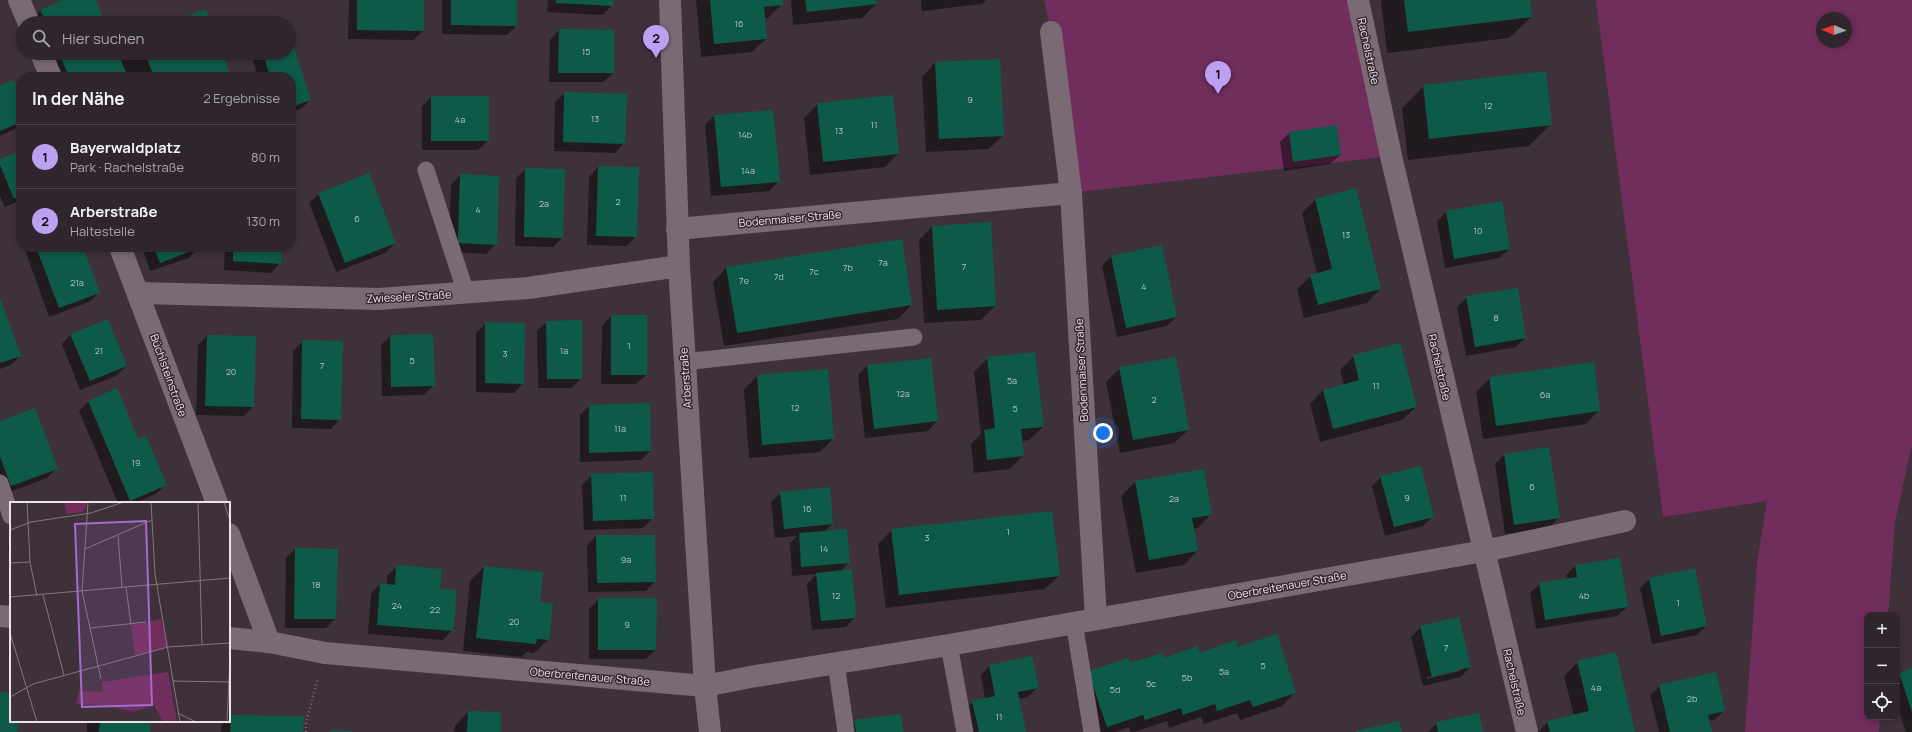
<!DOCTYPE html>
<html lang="de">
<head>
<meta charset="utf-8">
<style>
  body { margin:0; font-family:Manrope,sans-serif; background:#3b3138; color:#f1f3f6 }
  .controls { position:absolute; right:12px; bottom:12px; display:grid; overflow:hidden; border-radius:8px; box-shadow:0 2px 6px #0003 }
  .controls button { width:36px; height:36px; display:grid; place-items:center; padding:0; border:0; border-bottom:1px solid #4a4248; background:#2f252c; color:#f1f3f6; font:20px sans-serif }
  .compass { position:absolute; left:1816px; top:12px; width:36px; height:36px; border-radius:50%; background:#2f252c; box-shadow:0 2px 6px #0003; rotate:272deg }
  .you { position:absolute; left:1103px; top:433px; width:14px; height:14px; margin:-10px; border:3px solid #fff; border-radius:50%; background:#1a73e8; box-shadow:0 0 0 6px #1a73e833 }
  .badge { display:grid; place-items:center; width:26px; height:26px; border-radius:50%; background:#bca0f2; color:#111; font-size:13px; font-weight:700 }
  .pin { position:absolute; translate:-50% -33px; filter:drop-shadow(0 1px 2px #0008) }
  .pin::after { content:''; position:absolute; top:21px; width:14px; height:12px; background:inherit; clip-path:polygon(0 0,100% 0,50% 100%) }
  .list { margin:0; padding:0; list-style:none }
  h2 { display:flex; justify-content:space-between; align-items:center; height:52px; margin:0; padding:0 16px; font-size:17px }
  h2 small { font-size:13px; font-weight:400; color:#a7a5a9 }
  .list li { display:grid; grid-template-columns:26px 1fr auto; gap:12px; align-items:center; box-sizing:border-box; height:64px; padding:0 16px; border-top:1px solid #4a4248 }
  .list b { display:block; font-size:15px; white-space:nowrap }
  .list p { margin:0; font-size:13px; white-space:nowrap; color:#a7a5a9 }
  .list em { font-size:13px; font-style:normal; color:#a7a5a9 }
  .icon { flex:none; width:22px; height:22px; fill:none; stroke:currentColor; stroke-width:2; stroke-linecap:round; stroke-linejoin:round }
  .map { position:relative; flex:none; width:1912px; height:732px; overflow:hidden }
  .search { position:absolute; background:#2f252c; box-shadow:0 2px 6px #0003; left:16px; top:16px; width:280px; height:44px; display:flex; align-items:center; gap:10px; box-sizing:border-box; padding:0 14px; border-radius:22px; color:#a7a5a9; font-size:15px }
  .panel { position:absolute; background:#2f252c; box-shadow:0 2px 6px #0003; left:16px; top:72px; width:280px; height:180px; border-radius:16px }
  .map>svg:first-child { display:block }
</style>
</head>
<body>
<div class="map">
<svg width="1912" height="732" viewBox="0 0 1912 732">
  <rect width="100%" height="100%" fill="#3f313a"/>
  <!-- green -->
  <g fill="#712d5c" fill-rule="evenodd">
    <path d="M1044,0H1358L1391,156L1071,193L1051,32Z"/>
    <path d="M1596,0H1912V444L1895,522L1888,615H1867V717H1880L1879,732H1745L1757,563L1767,501L1663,517ZM1822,18H1846V42H1822Z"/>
  </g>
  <!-- shadow -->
  <g fill="#0007" fill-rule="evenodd">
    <path d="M65,0H95L104,23H29L41,10Z"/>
    <path d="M349,0H423V31L413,40L348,39Z"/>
    <path d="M442,0H516V26L507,35L442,34Z"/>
    <path d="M548,0H612V5L603,15L547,12Z"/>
    <path d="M696,0H782V4L768,18H764L766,39L752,52L701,57Z"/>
    <path d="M791,0H875L876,4L862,18L793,25Z"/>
    <path d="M921,0H986L982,4L922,11Z"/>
    <path d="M1381,0H1529L1531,17L1509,38L1387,53Z"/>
    <path d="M285,21V23H278Z"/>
    <path d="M559,30L613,73L603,82H549L550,40Z"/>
    <path d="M289,34L310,100L301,109L291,112V77H258L251,53H289Z"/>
    <path d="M40,53H117L118,56L121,53H221L230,77H50Z"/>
    <path d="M935,63L1003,135L989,149L926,152L922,77Z"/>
    <path d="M1424,86L1551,124L1529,146L1408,160L1402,108Z"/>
    <path d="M0,87L21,101V126L0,136Z"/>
    <path d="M565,93L624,143L615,153L554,151L555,102Z"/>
    <path d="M432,97L488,141L478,150H422V106Z"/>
    <path d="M818,104L898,154L885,167L810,175L804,118Z"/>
    <path d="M714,116L779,181L769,191L711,196L705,125Z"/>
    <path d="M1289,133L1340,155L1330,164L1284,171L1280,142Z"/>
    <path d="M21,152V200L5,207L0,196V160Z"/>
    <path d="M598,167L636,236L627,246L587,245L589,177Z"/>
    <path d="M526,169L564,170L562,238L553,247L515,246L516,178Z"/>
    <path d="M460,175L496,244L486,254L449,252L451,185Z"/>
    <path d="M319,194L395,243L385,253L336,272L309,203Z"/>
    <path d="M1315,200L1380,289L1367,303L1304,318L1297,289L1311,276L1317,274L1302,213Z"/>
    <path d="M1446,212L1509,249L1499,258L1445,268L1437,221Z"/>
    <path d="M932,227L995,306L981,320L924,323L919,240Z"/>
    <path d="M24,247H82L99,293L89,302L49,317Z"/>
    <path d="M142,247H198V248L189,258L150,271Z"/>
    <path d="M225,247H281L280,263L271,273L224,270Z"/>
    <path d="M1111,256L1176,317L1167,326L1117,337L1102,266Z"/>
    <path d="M726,268L911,305L898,319L724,346L713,282Z"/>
    <path d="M1467,297L1525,338L1516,347L1466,356L1457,307Z"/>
    <path d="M0,301L20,355L11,365L0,369Z"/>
    <path d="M611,316L646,375L636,384H601L602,326Z"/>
    <path d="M547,322L581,378L572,388H538L537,331Z"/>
    <path d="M486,323L523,383L514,393L476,392V333Z"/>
    <path d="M71,334L126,366L116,376L80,390L62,344Z"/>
    <path d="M207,336L253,406L244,416L196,415L198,345Z"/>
    <path d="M391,336L434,385L424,395L382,396L381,345Z"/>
    <path d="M303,341L340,419L331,429L292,428L293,351Z"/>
    <path d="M1354,356L1416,407L1402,420L1320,442L1310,404L1323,390L1344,385L1340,370Z"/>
    <path d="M988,358L1043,427L1029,440L1022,441L1023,455L1010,469L974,473L971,444L981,434L974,372Z"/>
    <path d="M867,366L937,421L928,431L865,438L858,375Z"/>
    <path d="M1120,368L1188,430L1174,443L1120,453L1106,382Z"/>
    <path d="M757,376L833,439L820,452L749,458L744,390Z"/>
    <path d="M1490,378L1599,410L1586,424L1483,439L1476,392Z"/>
    <path d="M89,401L138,440L165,485L156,494L135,503H118L79,411Z"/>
    <path d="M589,406L650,451L641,460L580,462V415Z"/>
    <path d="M0,422L56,469L47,478L2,495L0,491Z"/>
    <path d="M1548,448L1559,517L1550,527L1505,534L1495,464L1504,455Z"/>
    <path d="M1204,470L1211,514L1198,528L1193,529L1197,551L1184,565L1136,573L1121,496L1135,482Z"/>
    <path d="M592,475L653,518L643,528L584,530L582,485Z"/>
    <path d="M1381,477L1432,517L1423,526L1385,536L1372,486Z"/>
    <path d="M781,493L832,524L824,532L849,562L840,572L855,617L846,627L812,630L807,584L817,574L792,576L790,543L797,536L775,538L771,502Z"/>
    <path d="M892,530L1059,576L1045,589L886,608L878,544Z"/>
    <path d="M596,536L655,581L646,591L588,592L587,546Z"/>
    <path d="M11,544V555L8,547Z"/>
    <path d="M295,549L335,619L326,628H285L286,558Z"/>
    <path d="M1576,565L1627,607L1617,616L1536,629L1530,593L1540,584L1567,579L1566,575Z"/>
    <path d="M397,566L439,589L452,630L443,640L368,634L371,594L380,584L387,585V576Z"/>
    <path d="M484,567L539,603L548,640L534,653L527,652L521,657L463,651L470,581Z"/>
    <path d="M1650,579L1706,626L1697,635L1652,644L1640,588Z"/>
    <path d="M599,599L655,650L646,659H589V609Z"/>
    <path d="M1421,627L1470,667L1461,677L1423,686L1411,637ZM1460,669V671L1427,679V677Z"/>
    <path d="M1237,648L1295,692L1282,706L1240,720L1237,713L1204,724L1201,717L1169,728L1167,721L1134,732H1131L1129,727L1116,732H1091L1075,685L1089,672Z"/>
    <path d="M1578,662L1634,732H1538L1548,722L1574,716L1564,676Z"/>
    <path d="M990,665L1038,687L1028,697L1018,699L1025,732H968L963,711L973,702L985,699L981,675Z"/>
    <path d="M1912,669V732H1906L1897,705V676Z"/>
    <path d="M1660,686L1724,711L1714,720L1708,721L1711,732H1659L1650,695Z"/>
    <path d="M468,712L500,732H454L455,726Z"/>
    <path d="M231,716L303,717L302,732H221V725L226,721H229Z"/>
    <rect x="87" y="721" width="62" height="11"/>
    <path d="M855,721L902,732H846Z"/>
    <path d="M1437,723L1482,732H1428Z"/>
  </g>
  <!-- building -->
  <g fill="#0e5a49">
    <path d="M63,0H96L105,23H46L40,10Z"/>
    <path d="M357,0H424V31L357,30Z"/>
    <path d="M451,0H517V26L451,25Z"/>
    <path d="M556,0H613V6L556,3Z"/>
    <path d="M710,0H783V5L764,7L767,39L714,44Z"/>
    <path d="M805,0H876L877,4L807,12Z"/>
    <path d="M1404,0H1530L1532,17L1408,32Z"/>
    <path d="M206,9L211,23H170Z"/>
    <path d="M559,29L614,30V73H558Z"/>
    <path d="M289,32L311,100L291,107V77H270L263,53H289Z"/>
    <path d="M59,53H118L128,77H69Z"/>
    <path d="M145,53H222L231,77H154Z"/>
    <path d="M1000,59L1004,136L939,139L935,62Z"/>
    <path d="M1546,71L1552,125L1429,139L1423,85Z"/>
    <path d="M14,80L21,98V122L0,131V86Z"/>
    <path d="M564,92L627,94L625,144L563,142Z"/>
    <path d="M893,95L899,154L823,162L817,103Z"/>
    <rect x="431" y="96" width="58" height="45"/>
    <path d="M773,110L780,182L721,187L714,115Z"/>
    <path d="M1337,125L1341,155L1293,162L1289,132Z"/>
    <path d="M21,151V196L14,199L0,165V159Z"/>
    <path d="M598,166L639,167L637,237L596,236Z"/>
    <path d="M525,168L565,169L563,238L524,237Z"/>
    <path d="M369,173L396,243L345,263L318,193Z"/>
    <path d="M460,174L499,176L497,245L458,243Z"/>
    <path d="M1356,188L1381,289L1318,305L1310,275L1332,269L1315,199Z"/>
    <path d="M1502,201L1510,249L1454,259L1446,211Z"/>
    <path d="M991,222L996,306L937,310L932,226Z"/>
    <path d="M902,239L912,305L737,333L726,267Z"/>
    <path d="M1162,245L1177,317L1126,328L1111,256Z"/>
    <path d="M36,247H83L100,293L59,308Z"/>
    <path d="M154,247H199V248L160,263Z"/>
    <path d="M233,247H282L281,264L233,261Z"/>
    <path d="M1518,288L1526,338L1475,347L1466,296Z"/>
    <path d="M0,298L21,356L0,363Z"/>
    <rect x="611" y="315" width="36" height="60"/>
    <path d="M108,319L127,366L90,381L70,334Z"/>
    <path d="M582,320V379H547L546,321Z"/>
    <path d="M485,322L525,323L524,384L485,383Z"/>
    <path d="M433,334L435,386L391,387L390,335Z"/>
    <path d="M207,335L256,336L254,407L205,406Z"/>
    <path d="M302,340L343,341L341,420L301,419Z"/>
    <path d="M1400,343L1417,407L1333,429L1323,390L1359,380L1353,355Z"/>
    <path d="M1035,352L1044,427L1021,429L1024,456L987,460L984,430L995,428L987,357Z"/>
    <path d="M1176,357L1189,430L1133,440L1119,367Z"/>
    <path d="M931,358L938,421L874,429L867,365Z"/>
    <path d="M1594,362L1600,411L1496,426L1489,377Z"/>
    <path d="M828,369L834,439L762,445L757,375Z"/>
    <path d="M117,388L138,439L146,436L167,485L130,501L88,401Z"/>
    <path d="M650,403L651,451L589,453V405Z"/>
    <path d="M35,408L58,469L11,486L0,457V421Z"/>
    <path d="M1549,447L1560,518L1514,525L1504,454Z"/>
    <path d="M1421,466L1434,517L1394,527L1380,476Z"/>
    <path d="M1204,469L1212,515L1192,518L1198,551L1149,560L1135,481Z"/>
    <path d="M653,472L654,519L593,521L591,474Z"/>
    <path d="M830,487L833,524L784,529L780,492Z"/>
    <path d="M1052,511L1060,576L899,595L891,529Z"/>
    <path d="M847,529L850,563L801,567L799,533Z"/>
    <path d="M596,535H655L656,582L597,583Z"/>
    <path d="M295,548L338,549L336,619H294Z"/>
    <path d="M1620,558L1628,607L1545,620L1539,583L1577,577L1575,565Z"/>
    <path d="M396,565L442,569L440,589L457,590L453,631L377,625L380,583L395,585Z"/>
    <path d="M484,566L543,572L540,602L553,604L549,640L537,639L536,644L476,638Z"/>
    <path d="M1695,568L1707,626L1661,636L1649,578Z"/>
    <path d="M852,569L856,618L821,621L816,573Z"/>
    <path d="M598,598H657L656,650H598Z"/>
    <path d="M1459,617L1471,667L1432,677L1420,626Z"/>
    <path d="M1277,634L1296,693L1253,707L1250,700L1217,711L1215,704L1183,715L1181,708L1145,720L1143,715L1107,727L1088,671L1128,658L1130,663L1162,653L1164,658L1198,646L1199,653L1236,640L1238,647Z"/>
    <path d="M1616,652L1635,732H1550L1547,721L1589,711L1577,661Z"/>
    <path d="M1032,656L1039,688L1018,692L1026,732H979L972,701L995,696L989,665Z"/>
    <path d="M1912,668V712L1899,673Z"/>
    <path d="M1716,672L1725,711L1708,715L1712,732H1670L1659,685Z"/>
    <path d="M0,692L11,693V721H18L17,732H0Z"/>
    <path d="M468,711L501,712V732H467Z"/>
    <path d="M1479,713L1483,732H1438L1436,722Z"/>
    <path d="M901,714L903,732H856L854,720Z"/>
    <path d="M231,715L304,716L303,732H230Z"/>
    <path d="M100,721H150V732H99Z"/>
    <path d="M1399,721L1402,732H1356V731Z"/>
    <path d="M330,730L352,731V732H330Z"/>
  </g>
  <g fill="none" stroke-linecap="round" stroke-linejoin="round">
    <!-- path -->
    <path stroke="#776b73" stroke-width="2.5" stroke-dasharray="1 3" stroke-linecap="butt" d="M306,732V723L318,678"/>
    <!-- service -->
    <g stroke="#7a6a74" stroke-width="17">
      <path d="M426,170L466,293"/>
      <path d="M684,362L914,337"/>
      <path d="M0,483L11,516"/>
      <path d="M1074,622L1092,732"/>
      <path d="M949,645L965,732"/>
      <path d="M836,663L846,732"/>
    </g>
    <!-- minor -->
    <g stroke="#7a6a74" stroke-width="22">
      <path d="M19,0L29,23"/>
      <path d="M670,0L679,266L705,686L710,732"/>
      <path d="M1358,0L1391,156L1527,732"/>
      <path d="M1051,32L1071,193L1096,618"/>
      <path d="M41,53L51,77"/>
      <path d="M677,229L1071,193"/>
      <path d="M120,247L217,503"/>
      <path d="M139,293L379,299L528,288L679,266"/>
      <path d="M229,534L269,642"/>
      <path d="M0,616L11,617"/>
      <path d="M229,638L269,642L325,653L705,686L750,677L949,645L1484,551L1625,521"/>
    </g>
  </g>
  <g text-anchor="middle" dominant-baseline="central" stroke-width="3" stroke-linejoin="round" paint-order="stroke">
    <!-- number labels -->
    <g font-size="9" fill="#b4c1c0">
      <text x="739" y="23">16</text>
      <text x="586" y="51">15</text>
      <text x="970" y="99">9</text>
      <text x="1488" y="105">12</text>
      <text x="595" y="118">13</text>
      <text x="460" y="119">4a</text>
      <text x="874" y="124">11</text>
      <text x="839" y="130">13</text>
      <text x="745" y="134">14b</text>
      <text x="748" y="170">14a</text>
      <text x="618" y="201">2</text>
      <text x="544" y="203">2a</text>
      <text x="478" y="209">4</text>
      <text x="357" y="218">6</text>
      <text x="1478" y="230">10</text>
      <text x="1346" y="234">13</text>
      <text x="883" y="262">7a</text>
      <text x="964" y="266">7</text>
      <text x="848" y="267">7b</text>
      <text x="814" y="271">7c</text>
      <text x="779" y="276">7d</text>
      <text x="744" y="280">7e</text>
      <text x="77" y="282">21a</text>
      <text x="1144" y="286">4</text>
      <text x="1496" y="317">8</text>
      <text x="629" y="345">1</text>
      <text x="99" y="350">21</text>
      <text x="564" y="350">1a</text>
      <text x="505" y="353">3</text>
      <text x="412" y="360">5</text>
      <text x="322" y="365">7</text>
      <text x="231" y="371">20</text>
      <text x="1012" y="380">5a</text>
      <text x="1376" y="385">11</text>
      <text x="903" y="393">12a</text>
      <text x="1545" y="394">6a</text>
      <text x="1154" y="399">2</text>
      <text x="795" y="407">12</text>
      <text x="1015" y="408">5</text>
      <text x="620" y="428">11a</text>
      <text x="136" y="462">19</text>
      <text x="1532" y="486">6</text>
      <text x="623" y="497">11</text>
      <text x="1407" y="497">9</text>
      <text x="1174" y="498">2a</text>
      <text x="807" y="508">16</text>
      <text x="1008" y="531">1</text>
      <text x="927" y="537">3</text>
      <text x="824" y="548">14</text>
      <text x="626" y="559">9a</text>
      <text x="316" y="584">18</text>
      <text x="836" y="595">12</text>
      <text x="1584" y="595">4b</text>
      <text x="1678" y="602">1</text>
      <text x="397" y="605">24</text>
      <text x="435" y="609">22</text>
      <text x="514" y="621">20</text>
      <text x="627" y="624">9</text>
      <text x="1446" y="647">7</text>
      <text x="1263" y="665">5</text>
      <text x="1224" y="671">5a</text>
      <text x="1187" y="677">5b</text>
      <text x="1151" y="683">5c</text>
      <text x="1596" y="687">4a</text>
      <text x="1115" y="689">5d</text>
      <text x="1692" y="698">2b</text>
      <text x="999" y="716">11</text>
    </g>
    <!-- street labels -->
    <g font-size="11" fill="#ece3e8" stroke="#352730">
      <text transform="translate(1369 51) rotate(78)">Rachelstraße</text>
      <text transform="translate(790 218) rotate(-5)">Bodenmaiser Straße</text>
      <text transform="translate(409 296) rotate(-3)">Zwieseler Straße</text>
      <text transform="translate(1440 367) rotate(77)">Rachelstraße</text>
      <text transform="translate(1081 370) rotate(-93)">Bodenmaiser Straße</text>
      <text transform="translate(169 375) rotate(70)">Büchlsteinstraße</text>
      <text transform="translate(685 378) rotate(-94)">Arberstraße</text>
      <text transform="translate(1287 585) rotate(-10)">Oberbreitenauer Straße</text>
      <text transform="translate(590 676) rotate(5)">Oberbreitenauer Straße</text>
      <text transform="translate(1515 682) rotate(77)">Rachelstraße</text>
    </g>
  </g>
  <!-- overview -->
  <g transform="translate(10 502)">
    <rect width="220" height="220" fill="#3f313a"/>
    <path d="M54,0H77L76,6L72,10L56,12ZM151,117L158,145L125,153L121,123ZM158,170L167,220H153L144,203L123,210L92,203L66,202L69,189L93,190L92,180Z" fill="#712d5c"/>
    <path fill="none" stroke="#847880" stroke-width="1" d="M17,0L20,60L27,94M78,0L72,89L91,177M141,0L145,72L170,220M188,0L192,142M214,0L220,19M0,28L21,20L81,11L114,0M108,34L112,85M75,47L142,18M0,61L20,60M116,85L121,123M33,93L54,173M0,95L220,76M80,126L136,120M0,131L27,220M163,179L219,180M0,195L23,182L158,145L220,141M168,211L186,220M217,220L220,155"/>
    <path fill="#a36ccd" fill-opacity="0.15" stroke="#a36ccd" stroke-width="2" d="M136,19L142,203L72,205L65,22Z"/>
    <rect width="220" height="220" fill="none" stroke="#ece3e8" stroke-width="2"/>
  </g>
</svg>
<div class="controls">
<button>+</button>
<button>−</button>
<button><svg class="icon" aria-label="locate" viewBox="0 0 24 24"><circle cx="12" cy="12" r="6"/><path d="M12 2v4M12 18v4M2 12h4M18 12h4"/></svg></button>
</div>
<svg class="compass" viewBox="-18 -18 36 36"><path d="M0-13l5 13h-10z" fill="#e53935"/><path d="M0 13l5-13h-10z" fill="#a7a5a9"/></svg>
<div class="you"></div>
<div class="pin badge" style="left:1218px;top:94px">1</div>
<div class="pin badge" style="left:656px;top:58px">2</div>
<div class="search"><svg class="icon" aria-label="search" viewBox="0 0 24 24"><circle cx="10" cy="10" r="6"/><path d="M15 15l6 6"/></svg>Hier suchen</div>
<section class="panel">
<h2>In der Nähe<small>2 Ergebnisse</small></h2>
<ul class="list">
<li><span class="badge">1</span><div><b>Bayerwaldplatz</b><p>Park · Rachelstraße</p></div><em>80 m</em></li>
<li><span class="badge">2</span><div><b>Arberstraße</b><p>Haltestelle</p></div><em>130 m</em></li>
</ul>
</section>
</div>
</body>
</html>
